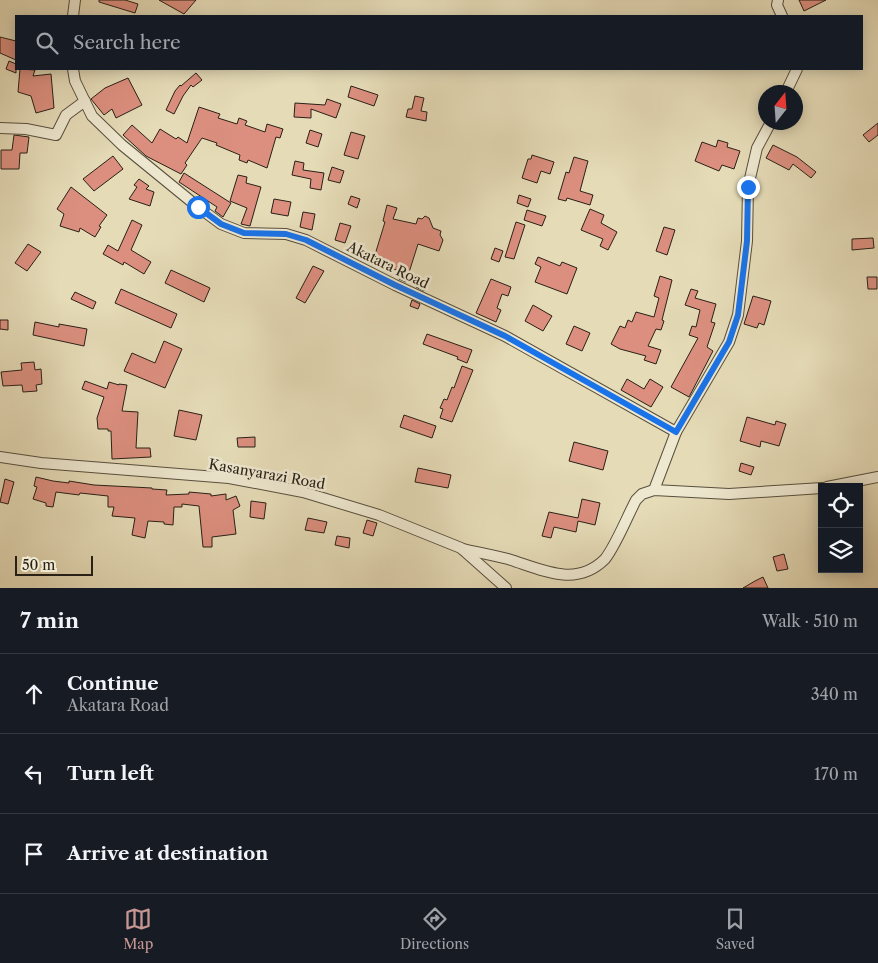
<!DOCTYPE html>
<html lang="en">
<head>
<meta charset="utf-8">
<style>
  body { margin:0; font-family:"Libre Caslon Text",serif; background:#20242c; color:#f1f3f6 }
  .controls { position:absolute; right:15px; bottom:15px; display:grid; overflow:hidden; border-radius:0px; box-shadow:0 2px 12px #0003 }
  .controls button { width:45px; height:45px; display:grid; place-items:center; padding:0; border:0; border-bottom:1px solid #363941; background:#171b24; color:#f1f3f6; font:25px sans-serif }
  .compass { position:absolute; left:758px; top:85px; width:45px; height:45px; border-radius:50%; background:#171b24; box-shadow:0 2px 12px #0003; rotate:17deg }
  .scale { position:absolute; left:15px; bottom:12px; width:78px; box-sizing:border-box; padding-left:5px; border:2px solid #292016; border-top:0; font-size:14px; line-height:18px; white-space:nowrap; color:#292016; -webkit-text-stroke:4px #eee8d0; paint-order:stroke }
  .stop { position:absolute; width:15px; height:15px; margin:-11px; border:4px solid #1a73e8; border-radius:50%; background:#fff }
  .stop.end { background:#1a73e8; border-color:#fff; box-shadow:0 1px 5px #0008 }
  .list { margin:0; padding:0; list-style:none }
  h2 { display:flex; justify-content:space-between; align-items:center; height:65px; margin:0; padding:0 20px; font-size:21px }
  h2 small { font-size:16px; font-weight:400; color:#9ea1a6 }
  .list li { display:grid; grid-template-columns:32px 1fr auto; gap:15px; align-items:center; box-sizing:border-box; height:80px; padding:0 20px; border-top:1px solid #363941 }
  .list b { display:block; font-size:19px; white-space:nowrap }
  .list p { margin:0; font-size:16px; white-space:nowrap; color:#9ea1a6 }
  .list em { font-size:16px; font-style:normal; color:#9ea1a6 }
  .icon { flex:none; width:28px; height:28px; fill:none; stroke:currentColor; stroke-width:2; stroke-linecap:round; stroke-linejoin:round }
  .map { position:relative; flex:none; width:878px; height:588px; overflow:hidden }
  .search { position:absolute; background:#171b24; box-shadow:0 2px 12px #0003; left:15px; right:15px; top:15px; height:55px; display:flex; align-items:center; gap:12px; box-sizing:border-box; padding:0 18px; border-radius:0px; color:#9ea1a6; font-size:19px }
  .sheet { height:305px; background:#171b24 }
  nav { display:flex; justify-content:space-around; align-items:center; box-sizing:border-box; height:70px; border-top:1px solid #363941; background:#171b24; font-size:14px; color:#9ea1a6 }
  nav a { display:grid; justify-items:center; gap:2px }
  nav .on { color:#c59692 }
  .map>svg:first-child { display:block }
</style>
</head>
<body>
<div class="map">
<svg width="878" height="588" viewBox="0 0 878 588">
  <rect width="100%" height="100%" fill="#e5dbb7"/>
  <filter id="stains"><feTurbulence type="fractalNoise" baseFrequency=".004" numOctaves="4"/><feColorMatrix values="0 0 0 0 .2 0 0 0 0 .09 0 0 0 0 .02 0 0 0 .5 -.17"/></filter>
  <radialGradient id="worn" r=".72"><stop offset=".6" stop-color="#630" stop-opacity="0"/><stop offset="1" stop-color="#630" stop-opacity=".3"/></radialGradient>
  <!-- building -->
  <g fill="#dc8f7f" stroke="#292016">
    <path d="M99,0H125L138,4L135,13L99,2Z"/>
    <path d="M159,0H196L184,14Z"/>
    <path d="M799,0H826L804,11Z"/>
    <path d="M0,37L16,41V60L0,53Z"/>
    <path d="M9,61L16,64V73L6,69Z"/>
    <path d="M20,69L35,70L33,76L51,74L54,108L36,113L31,96L18,92Z"/>
    <path d="M196,73L202,80L193,87L191,85L183,96L174,114L166,110L175,91L180,85L181,86Z"/>
    <path d="M128,78L142,105L116,118L112,109L104,115L91,99L105,88Z"/>
    <path d="M351,86L378,95L374,106L348,97Z"/>
    <path d="M415,96L424,98L421,111L427,112L426,121L406,117L408,109H412Z"/>
    <path d="M327,99L341,104L336,118L311,109V118L294,117L295,103L325,105Z"/>
    <path d="M199,107L220,114L218,118L237,124L239,118L247,121L245,125L265,132L267,124L283,129L280,138L276,137L267,168L248,160L247,163L239,160L240,155L216,145L217,143L202,138L185,163L187,165L181,174L146,156L123,135L132,125L152,143L160,129L176,139L178,137L187,143Z"/>
    <path d="M878,123V135L869,142L863,135Z"/>
    <path d="M310,130L322,134L318,147L306,143Z"/>
    <path d="M351,132L365,136L358,159L344,155Z"/>
    <path d="M14,135L29,137L27,153H20L19,169H1V150H12Z"/>
    <path d="M718,140L728,143L727,147L740,151L734,169L722,165L719,171L695,161L702,142L716,147Z"/>
    <path d="M773,145L797,157L816,172L811,178L793,164L789,170L766,158Z"/>
    <path d="M532,155L554,162L550,174L541,171L537,183L522,178L528,159H531Z"/>
    <path d="M113,156L123,169L94,191L83,179Z"/>
    <path d="M574,157L588,161L580,191L593,195L590,205L567,198L566,201L558,199L566,172L569,173Z"/>
    <path d="M295,161L304,163L303,170L324,173L321,190L310,188L311,179L292,175Z"/>
    <path d="M332,167L344,171L340,183L328,180Z"/>
    <path d="M184,173L231,203L223,217L215,211L217,207L179,182Z"/>
    <path d="M238,175L247,177L246,183L261,187L250,226L241,224L247,208L230,201Z"/>
    <path d="M139,179L149,186L146,189L154,192L150,206L129,199L137,187L134,185Z"/>
    <path d="M71,187L107,215L99,226L101,227L95,237L80,228L79,232L60,226L64,214L57,209Z"/>
    <path d="M519,195L531,199L528,207L517,203Z"/>
    <path d="M351,196L360,199L357,208L348,204Z"/>
    <path d="M274,199L291,202L288,216L271,213Z"/>
    <path d="M387,205L397,208L393,219L416,224L418,218L422,219L425,216L429,218L433,228L441,231L440,235L443,240L439,251L418,244L406,282L399,279L401,271L378,265L380,260L374,258L385,222L383,221Z"/>
    <path d="M590,209L604,215L601,223L617,232L608,250L600,246L603,239L581,230Z"/>
    <path d="M527,210L546,216L542,226L524,220Z"/>
    <path d="M303,212L315,214L312,230L300,227Z"/>
    <path d="M132,220L142,225L131,250L151,262L144,274L124,262L123,265L103,254L108,245L118,251Z"/>
    <path d="M516,222L525,225L514,259L505,257Z"/>
    <path d="M340,223L351,226L345,243L335,240Z"/>
    <path d="M664,227L675,230L667,255L656,251Z"/>
    <path d="M873,238L874,248L852,250V239Z"/>
    <path d="M28,244L41,252L27,271L15,263Z"/>
    <path d="M495,248L503,251L499,262L491,259Z"/>
    <path d="M538,257L560,266L562,262L577,268L567,294L535,282L541,267L535,264Z"/>
    <path d="M313,266L324,271L305,303L296,298Z"/>
    <path d="M171,270L210,288L204,302L165,283Z"/>
    <path d="M660,276L672,280L662,320L664,321L661,330L656,329L648,346L661,350L656,364L644,360L646,356L620,349L611,344L620,326L625,328L628,320L632,322L636,312L654,317L659,298L654,296Z"/>
    <path d="M867,277H877V289H868Z"/>
    <path d="M491,279L511,287L508,296L502,294L497,308L501,310L496,322L476,313Z"/>
    <path d="M419,280L427,282L424,291L416,287Z"/>
    <path d="M121,289L177,314L171,328L115,303Z"/>
    <path d="M691,289L698,291L695,298L716,304L711,322L715,323L707,347L713,351L689,397L671,387L698,338L689,335L692,326L696,327L700,310L685,305Z"/>
    <path d="M75,292L96,302L93,309L71,299Z"/>
    <path d="M753,296L771,301L764,325L759,323L757,328L744,324Z"/>
    <path d="M412,300L420,304L418,309L410,306Z"/>
    <path d="M533,305L552,316L543,331L525,321Z"/>
    <path d="M0,320H8V330L0,329Z"/>
    <path d="M35,322L59,327V324L87,329L84,346L33,335Z"/>
    <path d="M574,326L590,333L582,351L566,344Z"/>
    <path d="M427,334L472,350L467,363L457,359L458,357L423,344Z"/>
    <path d="M164,341L182,349L165,388L124,371L132,353L155,363Z"/>
    <path d="M34,362L35,370L41,369L42,384L36,385L37,391L23,392L22,385L3,386L1,372L22,370L21,363Z"/>
    <path d="M462,366L473,370L452,422L440,418L443,409L440,408L444,399L447,400L452,387L454,388Z"/>
    <path d="M627,379L644,389L650,379L663,387L651,407L621,390Z"/>
    <path d="M85,381L107,389L109,382L119,385V384L127,385L122,411L138,412L136,448H150L151,457L112,459L111,431H108V429H98L97,418L104,397L82,389Z"/>
    <path d="M179,410L202,415L196,440L174,436Z"/>
    <path d="M404,415L436,426L432,438L400,427Z"/>
    <path d="M747,417L775,425L776,421L786,424L779,446L761,441L760,447L740,441Z"/>
    <path d="M255,437V447H238L237,438Z"/>
    <path d="M574,442L608,451L603,470L569,461Z"/>
    <path d="M741,463L754,467L751,475L739,471Z"/>
    <path d="M418,468L451,475L448,488L415,482Z"/>
    <path d="M36,477L53,481L69,483V481L94,485L152,488V489L167,490L166,495L189,494V492L211,494V496L226,494V500L236,496L240,506L233,510L236,534L212,537V547H203L199,506L182,504V507H174L173,525L164,524V522L148,521L145,538L132,535L135,518L112,516L114,507H108V496L80,493L79,495L56,492L53,507L46,506V503L33,499L37,487L34,486Z"/>
    <path d="M5,479L14,482L8,504L0,502Z"/>
    <path d="M582,499L600,503L595,525L578,521L576,532L554,527L551,538L542,536L549,512L578,518Z"/>
    <path d="M251,501L266,503L264,519L250,517Z"/>
    <path d="M308,518L327,522L324,533L305,530Z"/>
    <path d="M367,520L377,523L373,536L363,533Z"/>
    <path d="M337,536L350,538L349,548L335,545Z"/>
    <path d="M784,554L788,569L777,571L773,557Z"/>
    <path d="M763,577L768,588H743L755,581Z"/>
  </g>
  <g fill="none" stroke-linecap="round" stroke-linejoin="round">
    <defs>
      <g id="street">
        <path d="M778,0L777,5L782,16"/>
        <path d="M73,16L75,0"/>
        <path d="M73,69L75,81L92,116L122,145L198,207L221,224L244,233L286,234L306,240L395,285L505,336L676,432"/>
        <path d="M786,92L797,69"/>
        <path d="M0,128L26,129L56,135L66,115L85,101"/>
        <path d="M0,457L41,463L229,478L303,492L379,515L461,548L506,588"/>
        <path d="M827,487L878,477"/>
        <path d="M654,490L676,432L729,342L738,315L747,241L748,187L757,148L771,122"/>
        <path d="M462,549C477,552 493,555 508,559C543,570 576,588 605,559C616,545 627,517 636,500L642,494L654,490L729,494L822,488"/>
      </g>
    </defs>
    <!-- street casing -->
    <use href="#street" stroke="#584f3e" stroke-width="12"/>
    <!-- street -->
    <use href="#street" stroke="#eee8d0" stroke-width="10"/>
  </g>
  <g fill="none" stroke-linecap="round" stroke-linejoin="round">
    <!-- route -->
    <path stroke="#1a73e8" stroke-width="6" d="M198,207L221,224L244,233L286,234L306,240L395,285L505,336L676,432L729,342L738,315L747,241L748,187"/>
  </g>
  <g text-anchor="middle" dominant-baseline="central" stroke-width="5" stroke-linejoin="round" paint-order="stroke">
    <!-- street labels -->
    <g font-size="14" fill="#292016" stroke="#eee8d0">
      <text transform="translate(388 265) rotate(26)">Akatara Road</text>
      <text transform="translate(267 474) rotate(10)">Kasanyarazi Road</text>
    </g>
  </g>
  <rect width="100%" height="100%" filter="url(#stains)"/>
  <rect width="100%" height="100%" fill="url(#worn)"/>
</svg>
<div class="controls">
<button><svg class="icon" aria-label="locate" viewBox="0 0 24 24"><circle cx="12" cy="12" r="6"/><path d="M12 2v4M12 18v4M2 12h4M18 12h4"/></svg></button>
<button><svg class="icon" aria-label="layers" viewBox="0 0 24 24"><path d="M12 4l9 5-9 5-9-5zM3 14l9 5 9-5"/></svg></button>
</div>
<svg class="compass" viewBox="-18 -18 36 36"><path d="M0-13l5 13h-10z" fill="#e53935"/><path d="M0 13l5-13h-10z" fill="#9ea1a6"/></svg>
<div class="scale">50 m</div>
<div class="stop" style="left:198px;top:207px"></div>
<div class="stop end" style="left:748px;top:187px"></div>
<div class="search"><svg class="icon" aria-label="search" viewBox="0 0 24 24"><circle cx="10" cy="10" r="6"/><path d="M15 15l6 6"/></svg>Search here</div>
</div>
<section class="sheet">
<h2>7 min<small>Walk · 510 m</small></h2>
<ul class="list">
<li><svg class="icon" aria-label="ahead" viewBox="0 0 24 24"><path d="M12 20V5M6 11l6-6 6 6"/></svg><div><b>Continue</b><p>Akatara Road</p></div><em>340 m</em></li>
<li><svg class="icon" aria-label="left" viewBox="0 0 24 24"><path d="M17 20v-9H6M10 6l-5 5 5 5"/></svg><div><b>Turn left</b></div><em>170 m</em></li>
<li><svg class="icon" aria-label="arrive" viewBox="0 0 24 24"><path d="M6 21V4h12l-3 4 3 4H6"/></svg><div><b>Arrive at destination</b></div></li>
</ul>
</section>
<nav>
<a class="on"><svg class="icon" aria-label="map" viewBox="0 0 24 24"><path d="M3 6l6-2 6 2 6-2v14l-6 2-6-2-6 2zM9 4v14M15 6v14"/></svg>Map</a>
<a><svg class="icon" aria-label="directions" viewBox="0 0 24 24"><path d="M12 3l9 9-9 9-9-9zM9 14v-3h6M13 9l2 2-2 2"/></svg>Directions</a>
<a><svg class="icon" aria-label="saved" viewBox="0 0 24 24"><path d="M7 4h10v16l-5-4-5 4z"/></svg>Saved</a>
</nav>
</body>
</html>
